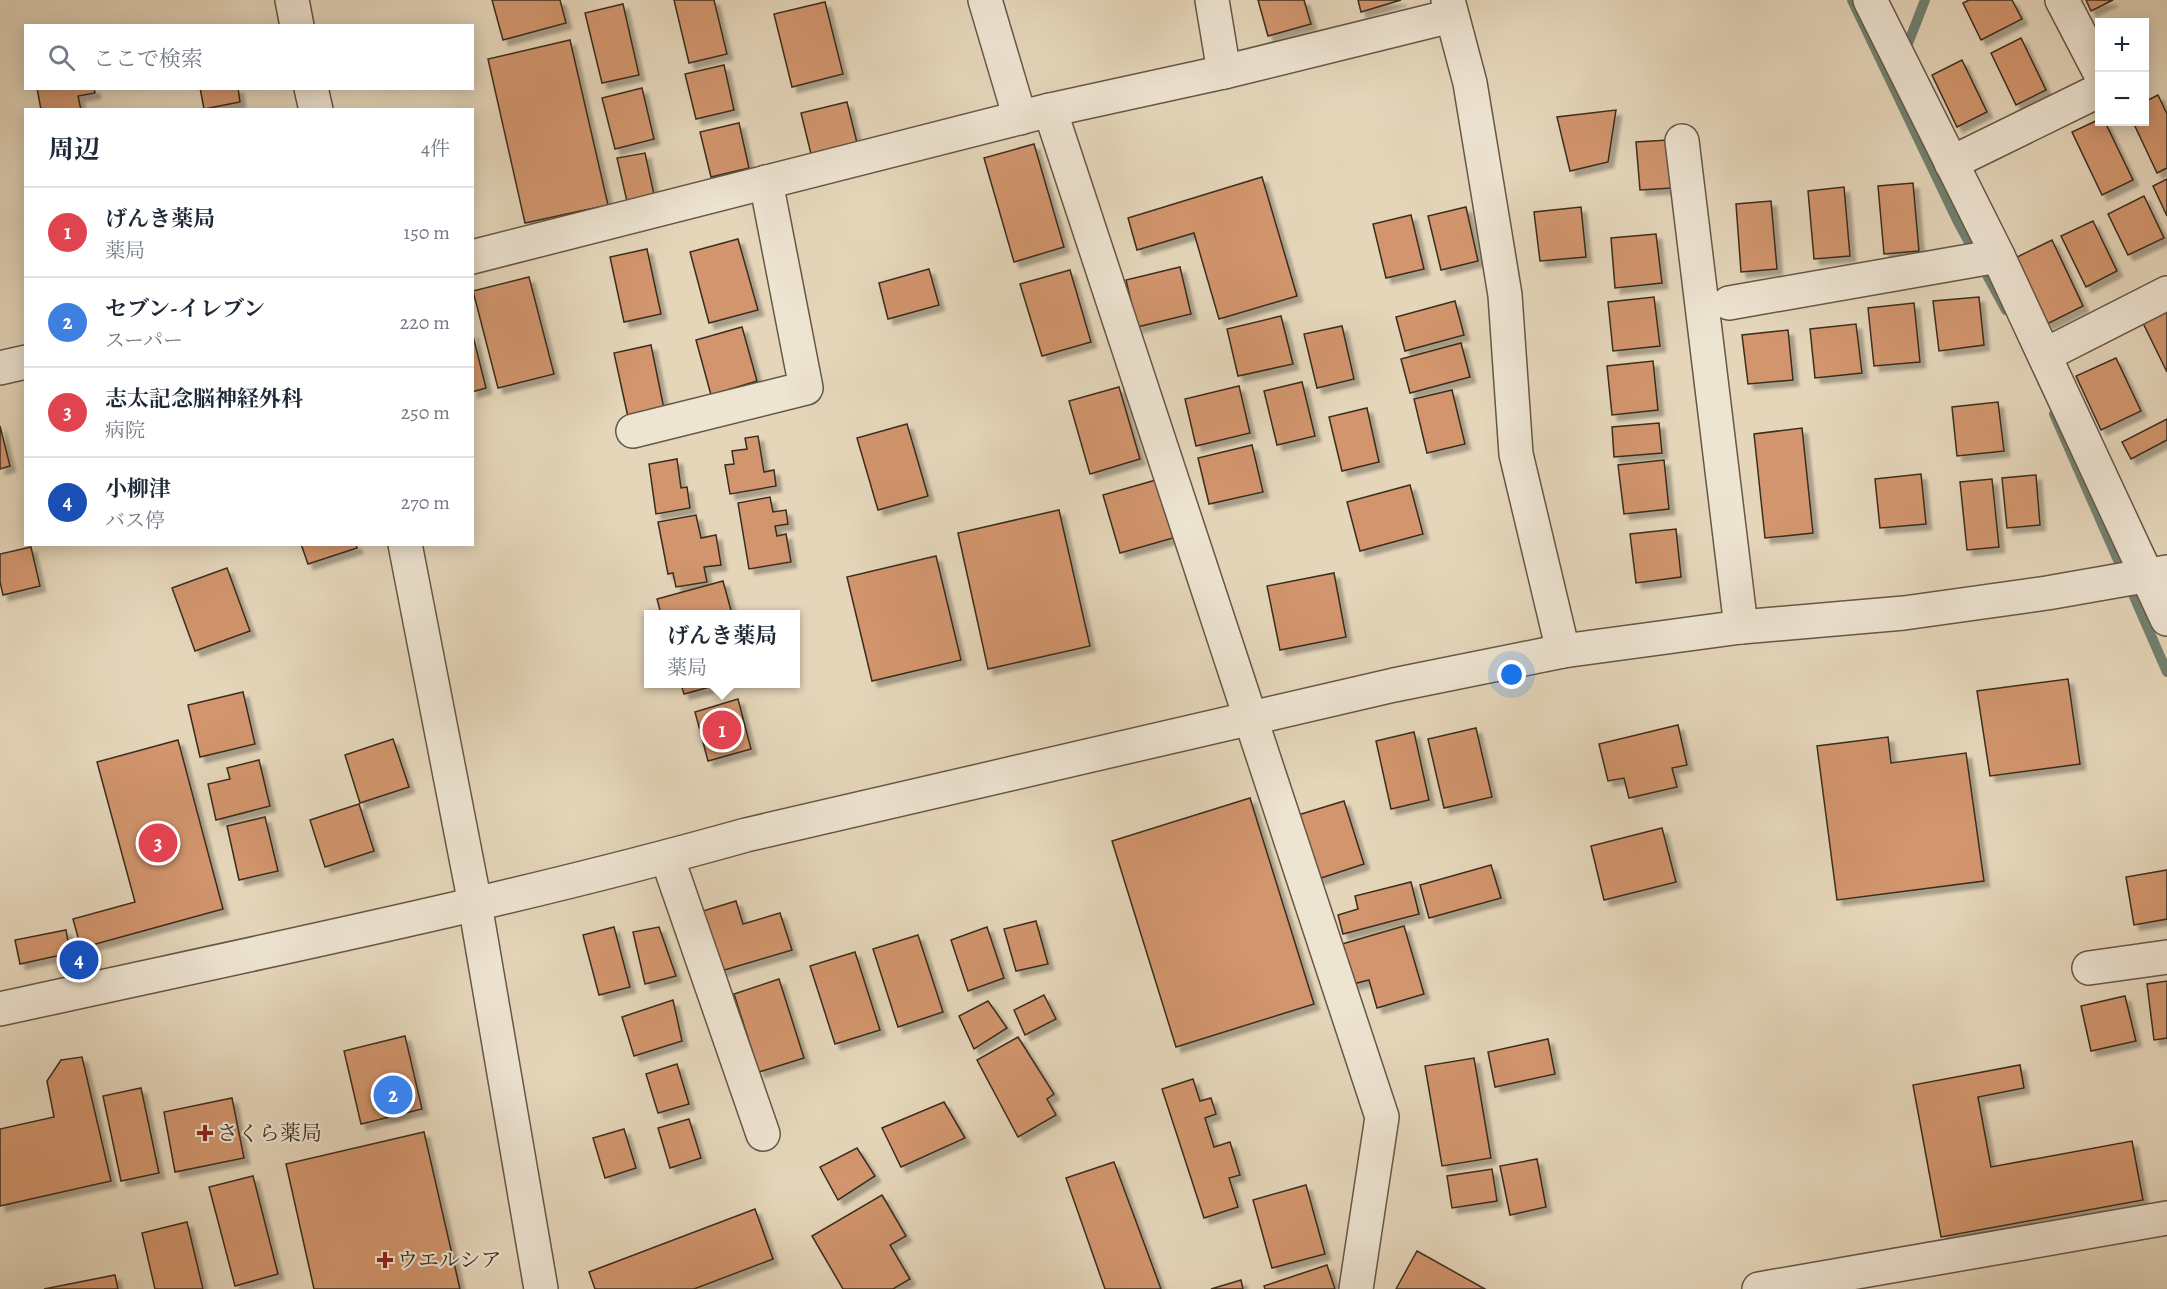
<!DOCTYPE html>
<html lang="ja">
<head>
<meta charset="utf-8">
<style>
  body { margin:0; font-family:Alegreya,"Noto Serif JP",serif; background:#f6f6f7; color:#1f2937 }
  .controls { position:absolute; right:18px; top:18px; display:grid; overflow:hidden; border-radius:0px; box-shadow:0 3px 15px #0003 }
  .controls button { width:54px; height:54px; display:grid; place-items:center; padding:0; border:0; border-bottom:2px solid #e0e1e3; background:#fff; color:#1f2937; font:30px sans-serif }
  .you { position:absolute; left:1512px; top:675px; width:21px; height:21px; margin:-15px; border:4px solid #fff; border-radius:50%; background:#1a73e8; box-shadow:0 0 0 9px #1a73e833 }
  .badge { display:grid; place-items:center; width:39px; height:39px; border-radius:50%; background:#1a73e8; color:#fff; font-size:20px; font-weight:700 }
  .pin { position:absolute; translate:-50% -50%; border:3px solid #fff; box-shadow:0 2px 6px #0006 }
  .popup { position:absolute; left:644px; top:610px; width:156px; height:78px; box-sizing:border-box; display:grid; place-content:center; border-radius:0px; background:#fff; filter:drop-shadow(0 2px 4px #0005); font-size:20px; white-space:nowrap; color:#747a83 }
  .popup b { font-size:22px; color:#1f2937 }
  .popup::after { content:''; position:absolute; left:50%; top:100%; margin-left:-12px; border:12px solid transparent; border-top-color:#fff }
  .list { margin:0; padding:0; list-style:none }
  h2 { display:flex; justify-content:space-between; align-items:center; height:78px; margin:0; padding:0 24px; font-size:26px }
  h2 small { font-size:20px; font-weight:400; color:#747a83 }
  .list li { display:grid; grid-template-columns:39px 1fr auto; gap:18px; align-items:center; box-sizing:border-box; height:90px; padding:0 24px; border-top:2px solid #e0e1e3 }
  .list b { display:block; font-size:22px; white-space:nowrap }
  .list p { margin:0; font-size:20px; white-space:nowrap; color:#747a83 }
  .list em { font-size:20px; font-style:normal; color:#747a83 }
  .icon { flex:none; width:33px; height:33px; fill:none; stroke:currentColor; stroke-width:2; stroke-linecap:round; stroke-linejoin:round }
  .map { position:relative; flex:none; width:2167px; height:1289px; overflow:hidden }
  .search { position:absolute; background:#fff; box-shadow:0 3px 15px #0003; left:24px; top:24px; width:450px; height:66px; display:flex; align-items:center; gap:15px; box-sizing:border-box; padding:0 21px; border-radius:0px; color:#747a83; font-size:22px }
  .panel { position:absolute; background:#fff; box-shadow:0 3px 15px #0003; left:24px; top:108px; width:450px; height:438px; border-radius:0px }
  .map>svg:first-child { display:block }
</style>
</head>
<body>
<div class="map">
<svg width="2167" height="1289" viewBox="0 0 2167 1289">
  <defs>
    <filter id="shadow"><feDropShadow dx="5.5" dy="5.5" stdDeviation="1.5" flood-color="#0004"/></filter>
  </defs>
  <rect width="100%" height="100%" fill="#e5d6ba"/>
  <filter id="stains"><feTurbulence type="fractalNoise" baseFrequency=".00333" numOctaves="4"/><feColorMatrix values="0 0 0 0 .2 0 0 0 0 .09 0 0 0 0 .02 0 0 0 .5 -.17"/></filter>
  <radialGradient id="worn" r=".72"><stop offset=".6" stop-color="#630" stop-opacity="0"/><stop offset="1" stop-color="#630" stop-opacity=".3"/></radialGradient>
  <g fill="none" stroke-linecap="round" stroke-linejoin="round">
    <!-- stream -->
    <g stroke="#728272" stroke-width="10">
      <path d="M1852,0L1958,222L2006,310"/>
      <path d="M1904,54L1925,0"/>
      <path d="M2054,414L2167,672"/>
    </g>
  </g>
  <!-- building -->
  <g fill="#d2956d" stroke="#3b2d1f" stroke-width="1.5" filter="url(#shadow)">
    <path d="M492,0H560L566,23L503,40Z"/>
    <path d="M674,0H714L727,54L689,63Z"/>
    <path d="M1258,0H1304L1311,24L1268,36Z"/>
    <path d="M1358,0H1401L1361,12Z"/>
    <path d="M1969,0H2012L2022,19L1981,40L1963,3Z"/>
    <path d="M2086,0H2113L2091,11Z"/>
    <path d="M825,2L843,74L792,87L774,14Z"/>
    <path d="M623,4L639,75L602,83L585,13Z"/>
    <path d="M2021,38L2046,90L2016,105L1991,53Z"/>
    <path d="M570,40L608,205L525,223L488,59Z"/>
    <path d="M1962,60L1987,112L1957,127L1932,75Z"/>
    <path d="M724,65L734,110L696,119L685,74Z"/>
    <path d="M37,88H94L95,93L78,96L81,110H41Z"/>
    <path d="M200,88H238L240,102L204,109Z"/>
    <path d="M642,88L654,139L615,149L602,98Z"/>
    <path d="M2158,95L2167,114V168L2157,173L2133,122H2144V102Z"/>
    <path d="M847,102L858,147L812,158L801,113Z"/>
    <path d="M1616,110L1608,162L1570,171L1557,117Z"/>
    <path d="M2100,119V122H2105L2133,180L2102,195L2072,132Z"/>
    <path d="M739,123L749,168L711,177L700,132Z"/>
    <path d="M1668,140L1672,188L1640,190L1636,142Z"/>
    <path d="M1034,144L1064,247L1014,262L984,158Z"/>
    <path d="M645,153L656,204L629,210L617,158Z"/>
    <path d="M1262,177L1297,296L1219,319L1194,233L1137,250L1128,218Z"/>
    <path d="M2167,179V216L2153,186Z"/>
    <path d="M1913,183L1919,251L1884,254L1878,186Z"/>
    <path d="M1844,187L1850,256L1814,259L1808,191Z"/>
    <path d="M2144,196L2164,238L2128,255L2108,214Z"/>
    <path d="M1771,201L1777,269L1741,272L1736,204Z"/>
    <path d="M1466,207L1478,261L1441,270L1428,216Z"/>
    <path d="M1581,207L1586,257L1540,261L1534,212Z"/>
    <path d="M1411,215L1424,269L1386,278L1373,224Z"/>
    <path d="M2093,221L2117,271L2086,287L2061,236Z"/>
    <path d="M1656,234L1662,283L1615,288L1611,238Z"/>
    <path d="M738,239L758,310L709,323L690,252Z"/>
    <path d="M2052,240L2083,306L2047,324L2015,258Z"/>
    <path d="M647,249L661,314L624,322L610,257Z"/>
    <path d="M1180,267L1191,314L1137,327L1126,280Z"/>
    <path d="M929,269L939,305L888,319L879,283Z"/>
    <path d="M1070,270L1091,342L1042,356L1020,284Z"/>
    <path d="M529,277L554,374L498,388L473,291Z"/>
    <path d="M1654,297L1660,346L1613,351L1608,302Z"/>
    <path d="M1979,297L1984,345L1939,351L1933,301Z"/>
    <path d="M1455,301L1464,335L1405,351L1396,317Z"/>
    <path d="M1914,303L1920,362L1874,366L1868,308Z"/>
    <path d="M2167,308V372L2142,321Z"/>
    <path d="M1281,316L1293,364L1238,376L1227,329Z"/>
    <path d="M1856,324L1862,373L1815,378L1810,329Z"/>
    <path d="M1342,326L1354,379L1317,388L1304,334Z"/>
    <path d="M742,327L757,381L711,395L696,340Z"/>
    <path d="M1788,330L1793,380L1748,384L1742,335Z"/>
    <path d="M472,332L486,388L472,392Z"/>
    <path d="M1461,343L1470,377L1410,393L1401,359Z"/>
    <path d="M651,345L664,409L628,417L614,353Z"/>
    <path d="M2116,358L2141,411L2101,430L2076,376Z"/>
    <path d="M1653,361L1658,410L1612,415L1607,366Z"/>
    <path d="M1302,382L1315,436L1277,445L1264,391Z"/>
    <path d="M1239,386L1250,433L1196,446L1185,399Z"/>
    <path d="M1119,387L1140,459L1090,474L1069,401Z"/>
    <path d="M1452,390L1465,444L1427,453L1414,399Z"/>
    <path d="M1998,402L2004,451L1957,456L1952,407Z"/>
    <path d="M1367,408L1379,462L1342,471L1329,417Z"/>
    <path d="M2167,419V440L2131,459L2122,442Z"/>
    <path d="M1659,423L1662,453L1614,457L1612,427Z"/>
    <path d="M907,424L928,496L878,510L857,438Z"/>
    <path d="M0,426L10,466L0,469Z"/>
    <path d="M1802,428L1813,533L1765,538L1754,434Z"/>
    <path d="M758,436L764,472L774,470L776,486L730,494L725,465L734,464L732,451L747,449L745,438Z"/>
    <path d="M1252,445L1263,492L1209,504L1198,458Z"/>
    <path d="M677,459L681,488L687,487L690,508L656,514L649,464Z"/>
    <path d="M1664,460L1669,509L1624,514L1618,465Z"/>
    <path d="M1921,474L1926,524L1880,528L1875,479Z"/>
    <path d="M2036,475L2040,525L2007,528L2002,478Z"/>
    <path d="M1992,479L1999,547L1967,550L1960,482Z"/>
    <path d="M1156,480L1173,538L1120,553L1103,495Z"/>
    <path d="M1410,485L1423,534L1360,551L1347,502Z"/>
    <path d="M770,497L773,512L786,510L788,524L775,526L777,536L786,534L791,562L749,569L738,503Z"/>
    <path d="M1059,510L1090,646L988,669L958,533Z"/>
    <path d="M696,515L701,538L716,535L721,565L704,567L707,582L676,587L673,573L668,574L658,522Z"/>
    <path d="M1676,529L1681,577L1636,583L1630,534Z"/>
    <path d="M301,544H356L357,548L308,564Z"/>
    <path d="M31,547L40,586L3,595L0,582V554Z"/>
    <path d="M936,556L961,660L872,681L847,577Z"/>
    <path d="M227,568L250,631L195,651L172,588Z"/>
    <path d="M1334,573L1346,637L1280,650L1267,586Z"/>
    <path d="M723,581L732,614H661L657,599Z"/>
    <path d="M2068,679L2080,764L1990,776L1977,691Z"/>
    <path d="M681,684H721L684,694Z"/>
    <path d="M243,692L255,744L200,757L188,705Z"/>
    <path d="M738,699L751,749L708,761L695,712Z"/>
    <path d="M1678,725L1687,765L1672,768L1677,787L1629,798L1624,778L1608,781L1599,744Z"/>
    <path d="M1476,728L1492,797L1444,808L1428,739Z"/>
    <path d="M1414,732L1429,800L1391,809L1376,741Z"/>
    <path d="M1888,737L1891,763L1966,753L1984,881L1837,900L1817,746Z"/>
    <path d="M393,739L409,787L360,803L345,755Z"/>
    <path d="M178,740L223,909L81,948L73,919L135,902L97,762Z"/>
    <path d="M259,760L270,806L216,820L208,784L230,779L227,768Z"/>
    <path d="M1250,798L1314,1004L1176,1047L1112,841Z"/>
    <path d="M1344,801L1364,864L1318,879L1298,815Z"/>
    <path d="M359,804L374,851L325,867L310,820Z"/>
    <path d="M265,817L278,871L239,880L227,826Z"/>
    <path d="M1662,828L1676,882L1604,900L1591,846Z"/>
    <path d="M1491,865L1501,898L1429,918L1420,885Z"/>
    <path d="M2167,870V919L2134,925L2126,877Z"/>
    <path d="M1411,882L1419,914L1343,934L1338,915L1358,909L1355,896Z"/>
    <path d="M736,901L743,924L780,913L792,950L721,971L703,911Z"/>
    <path d="M1036,921L1048,964L1016,971L1004,929Z"/>
    <path d="M1404,926L1424,994L1377,1008L1369,980L1353,984L1342,944Z"/>
    <path d="M614,927L630,987L599,995L583,935Z"/>
    <path d="M659,927L676,976L645,984L633,932Z"/>
    <path d="M987,927L1004,978L968,991L951,940Z"/>
    <path d="M66,930L70,953L20,964L15,940Z"/>
    <path d="M918,935L943,1012L898,1027L873,949Z"/>
    <path d="M855,952L880,1030L835,1044L810,966Z"/>
    <path d="M779,979L804,1058L759,1072L734,994Z"/>
    <path d="M2167,981V1038L2154,1040L2147,984Z"/>
    <path d="M1044,995L1056,1019L1025,1035L1014,1010Z"/>
    <path d="M2125,996L2136,1041L2091,1051L2081,1006Z"/>
    <path d="M673,1000L682,1041L634,1056L622,1017Z"/>
    <path d="M988,1001L1007,1028L974,1049L959,1016Z"/>
    <path d="M405,1036L422,1109L361,1124L344,1051Z"/>
    <path d="M1018,1037L1054,1094L1047,1099L1056,1115L1018,1137L977,1060Z"/>
    <path d="M1548,1039L1555,1074L1495,1087L1488,1052Z"/>
    <path d="M82,1057L111,1181L0,1206V1129L54,1117L47,1081L61,1060Z"/>
    <path d="M1474,1058L1491,1158L1442,1166L1425,1066Z"/>
    <path d="M677,1064L689,1104L658,1113L646,1074Z"/>
    <path d="M2020,1065L2024,1088L1978,1097L1991,1167L2132,1141L2143,1200L1941,1237L1913,1085Z"/>
    <path d="M1193,1079L1200,1101L1211,1098L1216,1114L1205,1118L1214,1147L1230,1142L1240,1175L1229,1178L1238,1207L1204,1218L1162,1089Z"/>
    <path d="M141,1088L159,1173L121,1181L103,1096Z"/>
    <path d="M232,1098L244,1158L175,1172L164,1112Z"/>
    <path d="M944,1102L965,1138L901,1167L882,1128Z"/>
    <path d="M689,1119L701,1158L670,1168L658,1128Z"/>
    <path d="M624,1129L636,1168L605,1178L593,1138Z"/>
    <path d="M424,1132L460,1289H314L286,1164Z"/>
    <path d="M857,1148L875,1176L838,1200L820,1167Z"/>
    <path d="M1537,1159L1546,1207L1510,1215L1500,1166Z"/>
    <path d="M1114,1162L1161,1289H1105L1066,1178Z"/>
    <path d="M1492,1169L1497,1201L1452,1208L1447,1176Z"/>
    <path d="M253,1176L278,1274L235,1286L209,1187Z"/>
    <path d="M1306,1185L1325,1254L1272,1268L1253,1200Z"/>
    <path d="M882,1195L906,1236L890,1245L910,1279L893,1289H843L812,1236Z"/>
    <path d="M755,1209L773,1259L694,1289H595L589,1272Z"/>
    <path d="M187,1222L203,1289H155L142,1233Z"/>
    <path d="M1417,1251L1485,1289H1396Z"/>
    <path d="M1327,1265L1335,1289H1265L1264,1286Z"/>
    <path d="M115,1275L118,1289H44Z"/>
    <path d="M1241,1280L1243,1289H1211Z"/>
  </g>
  <g fill="none" stroke-linecap="round" stroke-linejoin="round">
    <defs>
      <g id="minor">
        <path d="M292,0L297,26"/>
        <path d="M985,0L1020,118"/>
        <path d="M1212,0L1224,72"/>
        <path d="M1448,0L1470,83L1505,295L1516,454L1563,651"/>
        <path d="M1870,0L1998,256"/>
        <path d="M2062,0L2100,73"/>
        <path d="M311,88L316,110"/>
        <path d="M1050,110L1382,1117L1356,1289"/>
        <path d="M1682,141L1741,627"/>
        <path d="M1951,163L2100,90"/>
        <path d="M472,257L1050,110L1224,72L1451,16"/>
        <path d="M1729,303L1998,256L2167,619"/>
        <path d="M2045,355L2167,293"/>
        <path d="M0,368L26,362"/>
        <path d="M633,431L806,388L766,182"/>
        <path d="M405,544L475,904L541,1289"/>
        <path d="M667,857L763,1134"/>
        <path d="M2089,968L2167,957"/>
        <path d="M0,1009C249,954 500,904 746,835L1394,685L1563,651L1741,627L1904,613L2047,593L2167,572"/>
        <path d="M1759,1289L2167,1218"/>
      </g>
    </defs>
    <!-- minor casing -->
    <use href="#minor" stroke="#665746" stroke-width="36"/>
    <!-- minor -->
    <use href="#minor" stroke="#eee4d2" stroke-width="33"/>
  </g>
  <!-- markers -->
  <g fill="#8f2418" stroke="#eee4d2" stroke-width="2">
    <path d="M202 1124h6v6h6v6h-6v6h-6v-6h-6v-6h6z"/>
    <path d="M382 1251h6v6h6v6h-6v6h-6v-6h-6v-6h6z"/>
  </g>
  <g text-anchor="middle" dominant-baseline="central" stroke-width="4.5" stroke-linejoin="round" paint-order="stroke">
    <!-- poi labels -->
    <g font-size="21" fill="#3b2d1f" stroke="#eee4d2" text-anchor="start">
      <text x="217" y="1133">さくら薬局</text>
      <text x="397" y="1260">ウエルシア</text>
    </g>
  </g>
  <rect width="100%" height="100%" filter="url(#stains)"/>
  <rect width="100%" height="100%" fill="url(#worn)"/>
</svg>
<div class="controls">
<button>+</button>
<button>−</button>
</div>
<div class="you"></div>
<div class="pin badge" style="left:722px;top:730px;background:#e0444e">1</div>
<div class="popup"><b>げんき薬局</b>薬局</div>
<div class="pin badge" style="left:393px;top:1095px;background:#3f7fe0">2</div>
<div class="pin badge" style="left:158px;top:843px;background:#e0444e">3</div>
<div class="pin badge" style="left:79px;top:960px;background:#1a4fb4">4</div>
<div class="search"><svg class="icon" aria-label="search" viewBox="0 0 24 24"><circle cx="10" cy="10" r="6"/><path d="M15 15l6 6"/></svg>ここで検索</div>
<section class="panel">
<h2>周辺<small>4件</small></h2>
<ul class="list">
<li><span class="badge" style="background:#e0444e">1</span><div><b>げんき薬局</b><p>薬局</p></div><em>150 m</em></li>
<li><span class="badge" style="background:#3f7fe0">2</span><div><b>セブン-イレブン</b><p>スーパー</p></div><em>220 m</em></li>
<li><span class="badge" style="background:#e0444e">3</span><div><b>志太記念脳神経外科</b><p>病院</p></div><em>250 m</em></li>
<li><span class="badge" style="background:#1a4fb4">4</span><div><b>小柳津</b><p>バス停</p></div><em>270 m</em></li>
</ul>
</section>
</div>
</body>
</html>
